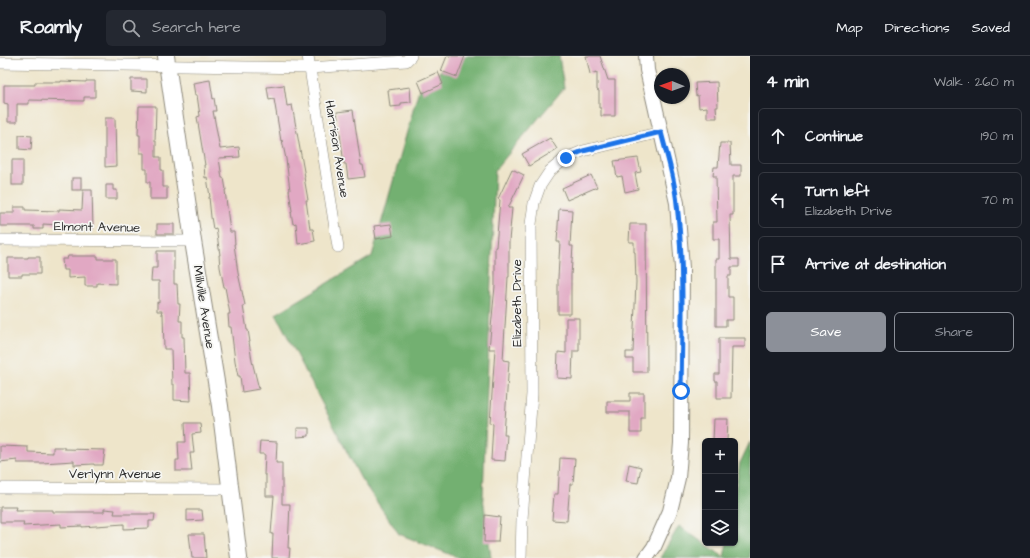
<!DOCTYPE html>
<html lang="en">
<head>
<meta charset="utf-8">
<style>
  body { margin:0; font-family:"Architects Daughter",sans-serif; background:#242831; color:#f1f3f6 }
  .controls { position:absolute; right:12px; bottom:12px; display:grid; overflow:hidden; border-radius:6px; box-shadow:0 1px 3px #0004 }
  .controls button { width:36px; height:36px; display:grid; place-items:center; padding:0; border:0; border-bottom:1px solid #363941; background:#171b24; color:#f1f3f6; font:20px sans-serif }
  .compass { position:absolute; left:654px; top:12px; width:36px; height:36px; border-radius:50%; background:#171b24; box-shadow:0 1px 3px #0004; rotate:271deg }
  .stop { position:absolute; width:12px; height:12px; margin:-9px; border:3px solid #1a73e8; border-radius:50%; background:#fff }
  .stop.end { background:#1a73e8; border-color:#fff; box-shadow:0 1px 4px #0008 }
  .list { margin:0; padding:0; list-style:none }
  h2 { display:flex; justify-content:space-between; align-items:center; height:52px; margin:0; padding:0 16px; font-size:17px }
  h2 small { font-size:13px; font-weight:400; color:#9ea1a6 }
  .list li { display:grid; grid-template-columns:26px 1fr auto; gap:12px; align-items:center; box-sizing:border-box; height:56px; margin:0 8px 8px; padding:0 8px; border:1px solid #363941; border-radius:6px }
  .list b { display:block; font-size:15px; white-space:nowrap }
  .list p { margin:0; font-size:13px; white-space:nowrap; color:#9ea1a6 }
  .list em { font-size:13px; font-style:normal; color:#9ea1a6 }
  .actions { display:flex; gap:8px; padding:12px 16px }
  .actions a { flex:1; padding:9px 0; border:1px solid #8c9099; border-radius:6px; text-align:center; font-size:14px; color:#8c9099 }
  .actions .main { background:#8c9099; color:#fff }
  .icon { flex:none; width:22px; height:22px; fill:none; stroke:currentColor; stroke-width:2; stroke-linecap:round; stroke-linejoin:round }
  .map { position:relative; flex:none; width:750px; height:502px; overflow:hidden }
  header { display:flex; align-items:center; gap:24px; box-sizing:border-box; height:56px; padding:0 20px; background:#171b24; border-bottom:1px solid #363941 }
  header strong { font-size:19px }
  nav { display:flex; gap:22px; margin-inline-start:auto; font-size:14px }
  .search { width:280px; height:36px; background:#242831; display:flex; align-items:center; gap:10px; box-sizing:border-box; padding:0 14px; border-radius:6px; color:#9ea1a6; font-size:15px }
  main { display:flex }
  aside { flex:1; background:#171b24 }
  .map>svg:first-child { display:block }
</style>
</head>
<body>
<header>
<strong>Roamly</strong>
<div class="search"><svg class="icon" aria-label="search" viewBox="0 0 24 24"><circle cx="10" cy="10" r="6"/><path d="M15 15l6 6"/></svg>Search here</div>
<nav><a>Map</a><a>Directions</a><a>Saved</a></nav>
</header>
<main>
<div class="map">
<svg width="750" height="502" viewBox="0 0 750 502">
  <rect width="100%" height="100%" fill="#f6f6f2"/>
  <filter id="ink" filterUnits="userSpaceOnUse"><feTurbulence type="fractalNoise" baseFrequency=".025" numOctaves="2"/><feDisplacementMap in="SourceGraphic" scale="8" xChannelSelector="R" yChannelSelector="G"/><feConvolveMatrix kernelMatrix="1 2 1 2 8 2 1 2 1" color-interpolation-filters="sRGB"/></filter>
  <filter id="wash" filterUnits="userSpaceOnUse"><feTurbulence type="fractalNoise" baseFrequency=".012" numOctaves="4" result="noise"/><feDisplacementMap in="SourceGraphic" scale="16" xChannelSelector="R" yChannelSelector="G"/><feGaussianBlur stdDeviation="0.9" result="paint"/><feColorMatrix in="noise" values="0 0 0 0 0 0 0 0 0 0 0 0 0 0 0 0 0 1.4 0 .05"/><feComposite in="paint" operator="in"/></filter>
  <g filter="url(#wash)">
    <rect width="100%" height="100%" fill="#eee5ca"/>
    <!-- forest -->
    <g fill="#73b071" stroke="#4f6e4e">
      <path d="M458,0H559L564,32L495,114L483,441L491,502H459L399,478L361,423L276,258L372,200L419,33Z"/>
      <path d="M750,386V502H660L679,470L724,501L727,487H735V436L740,407Z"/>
    </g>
    <g id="blocks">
      <!-- building -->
      <g fill="#e1a8c3">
        <path d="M447,0H465L457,21L441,15Z"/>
        <path d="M586,0H600L608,24H615V60H601V52H599V35L597,34V16L590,18Z"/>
        <path d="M438,16L443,28L423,37L418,25Z"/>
        <path d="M131,23H147V36L131,35Z"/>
        <path d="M210,24L213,43L214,42L216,55H213L220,93L239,91L240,101L219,102L222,122H224L226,134H225L230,176H234L235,188H234L238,217L245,249L243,250L247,274H248L250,286H249L252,305L259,333L242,336L240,320H238L235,305L231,271H229L228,258H230L225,231H224L220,211L219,199H220L216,172L213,173L211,161L209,141H210L207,121L205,122L204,109H205L197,61L200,60L197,39H195L193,27Z"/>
        <path d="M61,25L86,26V25H95V41H84V45L29,44V48H17V66H8V48L4,47V29H35V26H61Z"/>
        <path d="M717,26L718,51H716L717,62H707V51L699,52L698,39L696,40L695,27Z"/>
        <path d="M284,29L287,50L292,49L305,121H304L308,144H306L310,173H313L315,185L298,188L296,167L293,168L291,156L292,155L289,134H290L286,103L282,84L281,85L274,43L269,44L267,31Z"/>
        <path d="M410,31L411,46L401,47V50L390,51L388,34Z"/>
        <path d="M139,50H156L155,85H156V101H161V114H163V131H167V143H150V126H147V113H144V97H140V79H138Z"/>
        <path d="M353,54L361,109H363L365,121L348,123L346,108H344L337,56Z"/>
        <path d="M105,62H115L116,110L105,111Z"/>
        <path d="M19,79L32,80L31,94L19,93Z"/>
        <path d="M550,82L557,93L529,110L522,98Z"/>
        <path d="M720,87H730L731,109H741V120H733V159H730L731,203H739V211H731V220H728V241H733V264H726V270H716V203H719V183H713V166H717L716,120H713L714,111H718Z"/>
        <path d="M638,102L641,116L635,117L638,133L625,136L622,120L617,121L614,105Z"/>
        <rect x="12" y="104" width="11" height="25"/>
        <path d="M512,113L524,119L508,152H512L509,185V221H508L503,304L509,305L504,379H507L505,405L491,404L493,368L490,367L495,293H489L495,230V191H496L500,144L498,143Z"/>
        <path d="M591,119L597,131L567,144L562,132Z"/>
        <rect x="72" y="122" width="9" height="12"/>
        <path d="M106,129H113V134H117V143H106Z"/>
        <path d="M83,134H92L93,173L59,172V169L43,168V173H34V170H0V157H14V151H25V154L59,155V153L82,154Z"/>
        <path d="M559,153L572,154L570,190H573L571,219V258H558V222L560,186H557Z"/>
        <rect x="157" y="168" width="17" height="10"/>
        <path d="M391,168L393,180L376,183L374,170Z"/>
        <path d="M630,168H646L647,316H633V303H626V296H633L636,226L635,196H634V186H629Z"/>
        <path d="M157,195H174V228H177L178,248H180L179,265H182V281H184L185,317H190L191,345L174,344V329H172L171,293H164L163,258H161L162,255H157V246L159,247V225H151L152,212H157Z"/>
        <path d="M68,200H98V203H116V228L97,227V230H85V221L68,222V214H63L62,203H67Z"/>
        <path d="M28,201H40V218H22V220H8V202H28Z"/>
        <path d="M566,262H579V295H573L572,323L557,322L558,296L566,297Z"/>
        <path d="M719,282H745V291H732L731,342H717V325H715V318H719Z"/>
        <path d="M630,337H644V362H641V377H630V356H607V345H630Z"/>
        <path d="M714,363H728L727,385H713Z"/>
        <path d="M185,367H200L201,377L192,378L194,397H190L192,415H176V404H179L178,386H186Z"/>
        <path d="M297,372H309V380L297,381Z"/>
        <path d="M260,385L277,386L276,407H282V448H290L288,492H290L289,502H272L273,478H271L274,440H266V419H264L265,398H259Z"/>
        <path d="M0,390L28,391V396L53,397V391H64V393L105,394L103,409H94V408L74,409V405L42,407H17V404L0,406Z"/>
        <path d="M560,402L575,403L573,428H570L567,465L552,464L554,438H558Z"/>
        <path d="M629,408L641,411L638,427L626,425Z"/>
        <path d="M0,451H16L15,454H53V456H104V453L115,454L114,458H155L154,465H149V472L124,473V468L82,471V470L61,471V468L23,470L24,466H0Z"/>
        <path d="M187,454H202L203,464L187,465Z"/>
        <path d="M485,459L500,461L498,486H484Z"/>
        <path d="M189,478H204L206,502H192Z"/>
      </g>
    </g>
  </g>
  <g filter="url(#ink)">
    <use href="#blocks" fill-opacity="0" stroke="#8c887a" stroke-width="1"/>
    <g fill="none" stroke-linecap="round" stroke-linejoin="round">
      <defs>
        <g id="minor">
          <path d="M308,0L338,191"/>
          <path d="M0,7L310,12L406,5L411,0"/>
          <path d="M0,184L193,185"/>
          <path d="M0,432L230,433"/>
          <path d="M521,502L522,463L532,338L531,168L534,147L540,130L550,115L566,102L583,95L661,76"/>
        </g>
        <path id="tertiary" d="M646,502L654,491L670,455L678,422L681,387L682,212L677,147L647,14L646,0"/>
        <path id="secondary" d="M166,0L193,185L220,350L239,502"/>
      </defs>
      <!-- minor casing -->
      <use href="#minor" stroke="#8c887a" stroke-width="12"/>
      <!-- tertiary casing -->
      <use href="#tertiary" stroke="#8c887a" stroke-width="16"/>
      <!-- secondary casing -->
      <use href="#secondary" stroke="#8c887a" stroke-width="18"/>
      <!-- minor -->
      <use href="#minor" stroke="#fff" stroke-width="11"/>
      <!-- tertiary -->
      <use href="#tertiary" stroke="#fff" stroke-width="14"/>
      <!-- secondary -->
      <use href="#secondary" stroke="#fff" stroke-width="16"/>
    </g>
  </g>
  <g fill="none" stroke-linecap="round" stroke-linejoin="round" filter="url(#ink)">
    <!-- route -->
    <path stroke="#1a73e8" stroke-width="5" d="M566,102L583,95L661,76C667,100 675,124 677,148C684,210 682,273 681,335"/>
  </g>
  <g text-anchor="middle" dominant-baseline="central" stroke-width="3.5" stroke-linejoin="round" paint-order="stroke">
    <!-- street labels -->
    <g font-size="13" fill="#2b2b2b" stroke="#f6f6f2">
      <text transform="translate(337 93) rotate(81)">Harrison Avenue</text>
      <text transform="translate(97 171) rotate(1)">Elmont Avenue</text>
      <text transform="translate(517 247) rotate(-90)">Elizabeth Drive</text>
      <text transform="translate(204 251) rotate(81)">Millville Avenue</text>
      <text x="115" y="418">Verlynn Avenue</text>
    </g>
  </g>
</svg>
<div class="controls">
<button>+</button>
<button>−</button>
<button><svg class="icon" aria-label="layers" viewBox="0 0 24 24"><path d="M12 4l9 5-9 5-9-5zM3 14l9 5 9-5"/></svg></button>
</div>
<svg class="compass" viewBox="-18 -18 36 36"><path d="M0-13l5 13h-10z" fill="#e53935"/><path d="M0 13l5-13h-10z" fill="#9ea1a6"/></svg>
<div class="stop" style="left:681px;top:335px"></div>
<div class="stop end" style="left:566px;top:102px"></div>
</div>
<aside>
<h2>4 min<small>Walk · 260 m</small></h2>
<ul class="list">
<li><svg class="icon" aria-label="ahead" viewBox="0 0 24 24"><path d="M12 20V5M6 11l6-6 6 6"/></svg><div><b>Continue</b></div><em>190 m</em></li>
<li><svg class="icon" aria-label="left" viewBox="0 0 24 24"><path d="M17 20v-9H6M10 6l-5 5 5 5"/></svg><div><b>Turn left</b><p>Elizabeth Drive</p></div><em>70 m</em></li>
<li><svg class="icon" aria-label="arrive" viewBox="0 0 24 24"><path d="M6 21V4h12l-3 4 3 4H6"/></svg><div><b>Arrive at destination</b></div></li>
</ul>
<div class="actions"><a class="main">Save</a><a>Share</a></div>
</aside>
</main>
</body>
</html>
